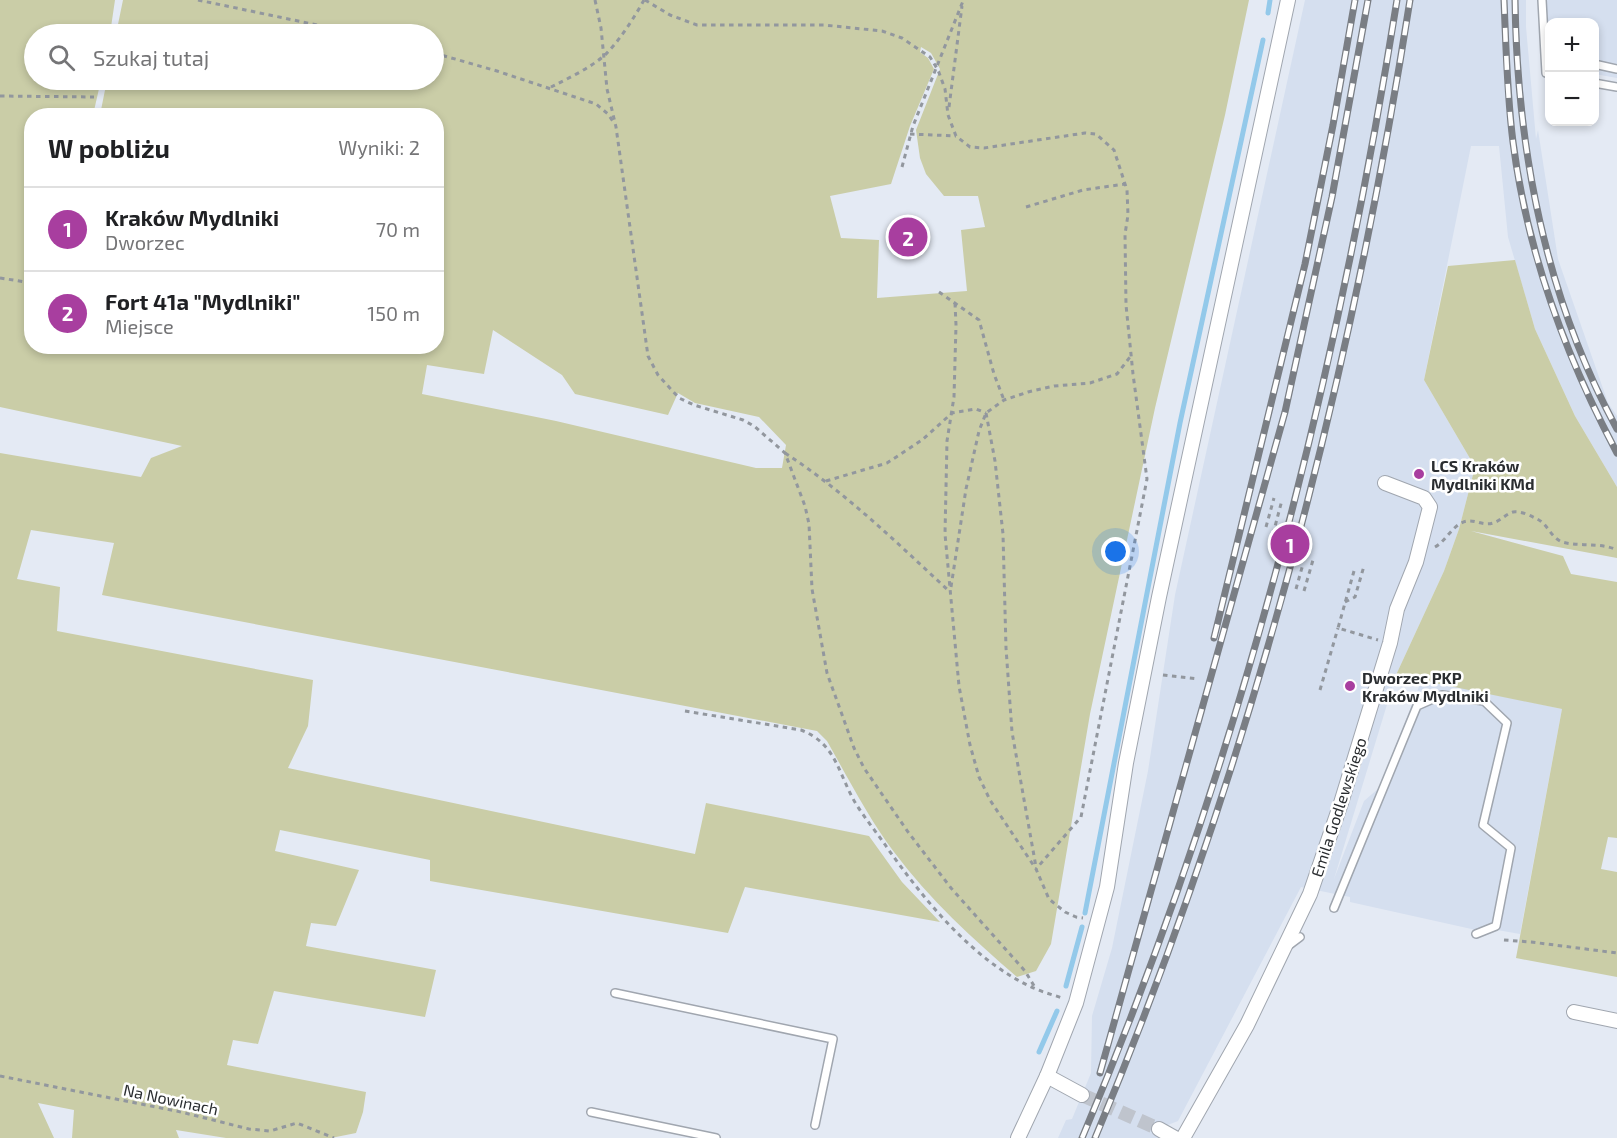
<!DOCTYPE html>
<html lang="pl">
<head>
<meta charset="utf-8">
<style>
  body { margin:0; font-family:"Exo 2",sans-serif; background:#f2f2f2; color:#202124 }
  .controls { position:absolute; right:18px; top:18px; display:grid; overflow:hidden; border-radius:12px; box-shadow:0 3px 9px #0003 }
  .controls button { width:54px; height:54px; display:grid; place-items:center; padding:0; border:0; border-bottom:2px solid #e0e0e0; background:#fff; color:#202124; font:30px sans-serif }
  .you { position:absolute; left:1116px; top:552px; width:21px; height:21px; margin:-15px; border:4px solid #fff; border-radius:50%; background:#1a73e8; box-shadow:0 0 0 9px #1a73e833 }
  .badge { display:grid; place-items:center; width:39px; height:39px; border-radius:50%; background:#a83e9f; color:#fff; font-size:20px; font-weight:700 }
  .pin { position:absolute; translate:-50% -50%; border:3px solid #fff; box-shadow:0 2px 6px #0006 }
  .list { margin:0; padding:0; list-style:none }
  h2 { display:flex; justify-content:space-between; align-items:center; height:78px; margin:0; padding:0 24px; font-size:26px }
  h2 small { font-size:20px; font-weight:400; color:#757577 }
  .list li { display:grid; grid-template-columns:39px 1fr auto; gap:18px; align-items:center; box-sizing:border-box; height:84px; padding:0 24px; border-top:2px solid #e0e0e0 }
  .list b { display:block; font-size:22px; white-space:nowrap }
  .list p { margin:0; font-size:20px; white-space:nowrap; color:#757577 }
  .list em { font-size:20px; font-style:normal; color:#757577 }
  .icon { flex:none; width:33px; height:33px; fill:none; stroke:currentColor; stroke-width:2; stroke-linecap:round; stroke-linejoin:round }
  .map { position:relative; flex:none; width:1617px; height:1138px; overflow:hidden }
  .search { position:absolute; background:#fff; box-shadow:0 3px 9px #0003; left:24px; top:24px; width:420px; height:66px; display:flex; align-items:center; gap:15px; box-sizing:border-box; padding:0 21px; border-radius:33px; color:#757577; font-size:22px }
  .panel { position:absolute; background:#fff; box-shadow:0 3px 9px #0003; left:24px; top:108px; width:420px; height:246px; border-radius:24px }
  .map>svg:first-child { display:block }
</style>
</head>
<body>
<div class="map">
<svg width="1617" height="1138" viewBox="0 0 1617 1138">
  <rect width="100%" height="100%" fill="#e4eaf4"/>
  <!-- built -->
  <g fill="#d5dfef">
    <path d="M1305,0H1526V27L1536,139L1538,130L1558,259L1608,403L1617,416V487L1575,416L1535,329L1508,237L1499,146H1471L1424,380L1475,467L1459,529L1444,571L1396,675L1334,879L1364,801L1379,788L1422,679L1562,709L1520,934L1480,927L1476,930L1350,902V897L1301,887L1178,1121L1160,1128L1159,1138H1058L1066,1120L1072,1119L1091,1073L1092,1016L1112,948L1148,771L1175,595Z"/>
    <path d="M1546,0H1617V78L1595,74L1594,22H1550L1549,44Z"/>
  </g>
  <!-- green -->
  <g fill="#cacda7" fill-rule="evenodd">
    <path d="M0,0H115L110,34H34V80H101L93,115L32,116V346H436V116L100,115L107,80H434V34H116L123,0H1249L1225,115L1155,408L1090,714L1051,944L1036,971L1017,977C973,939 929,899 894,852C869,819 848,778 827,741L817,731L102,595L114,543L31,530L17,579L60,587L57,631L313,680L308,726L288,768L695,854L706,803L869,836L902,882L940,922L745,887L728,933L430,881V860L280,830L275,851L359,870L336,926L311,923L306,946L436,970L425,1017L274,991L258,1044L233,1040L227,1065L366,1092L363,1112L356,1133L331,1138H226L176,1130L179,1138H72L74,1110L38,1103L54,1138H0V453L141,477L151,458L182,446L0,407ZM921,47L931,53L940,69L916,130L920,158L926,174L944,196H978L985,227L961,230L967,291L877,298L879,240L841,238L830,196L891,184L910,126L934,69L928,58L920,52ZM493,330L562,375L575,394L668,415L678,393L695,403L759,417L786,445L782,468H756L556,421L422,394L427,365L484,374Z"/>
    <path d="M1515,260L1535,329L1575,416L1617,487V558L1471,531L1563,556L1571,574L1617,582V838L1608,837L1601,869L1617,872V977L1516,958L1562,709L1396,675L1444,571L1459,529L1475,467L1424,380L1448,266Z"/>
  </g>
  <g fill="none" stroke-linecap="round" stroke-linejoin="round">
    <!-- stream -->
    <g stroke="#93c9ea" stroke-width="5">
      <path d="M1268,13L1270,0"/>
      <path d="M1085,913L1180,423L1263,40"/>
      <path d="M1066,986L1082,927"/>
      <path d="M1039,1052L1057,1011"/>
    </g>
    <!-- minor-tunnel -->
    <path stroke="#bfc4cd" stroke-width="14" stroke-dasharray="14 7" stroke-linecap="butt" d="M1082,1095L1159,1129"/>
    <defs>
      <g id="service">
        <path d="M1542,0L1546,73H1550"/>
        <path d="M1594,64L1617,69"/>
        <path d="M1594,83L1617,87"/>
        <path d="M1334,908L1417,706L1442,695L1484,701L1507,723L1483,825L1511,848L1496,926L1476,934"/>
        <path d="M1288,946L1300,937"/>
        <path d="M615,993L833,1039L815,1125"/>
        <path d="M591,1112L716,1138"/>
      </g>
      <g id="minor">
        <path d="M1574,1012L1617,1021"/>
        <path d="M1047,1076L1082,1095"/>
        <path d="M1159,1129L1175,1138"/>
        <path d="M1018,1138L1047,1076L1076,1003L1107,887L1126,763L1159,597L1288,0"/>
        <path d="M1183,1138L1247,1025L1310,894L1341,803L1390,643L1397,609L1416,562L1430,507L1424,498L1385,483"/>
      </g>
    </defs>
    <!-- service casing -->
    <use href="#service" stroke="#a0a6af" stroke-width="10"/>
    <!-- minor casing -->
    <use href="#minor" stroke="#a0a6af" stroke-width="16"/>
    <!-- path -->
    <g stroke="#92979e" stroke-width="3" stroke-dasharray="4.5 4.5" stroke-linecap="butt">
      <path d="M198,0L360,34"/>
      <path d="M595,0L601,28L607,89L616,127L648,356L658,375L679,398L694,405L743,420L754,426L785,453L805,506L809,524L812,589L827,673L854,748L864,768L908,832L951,888L1025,971L1036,989"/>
      <path d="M645,0L670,15L697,25H824L882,31L902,38L930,57L938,70L945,89L948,115L956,136L970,147L984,148L1085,133L1096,134L1114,150L1127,190L1128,215L1125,234L1126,305L1133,374L1147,479L1081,817L1036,869"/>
      <path d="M434,53L497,71L596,104L608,114L614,123"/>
      <path d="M551,87C569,78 590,68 605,55C620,40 634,18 644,0"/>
      <path d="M0,96L94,97"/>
      <path d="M949,107L962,6"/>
      <path d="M910,134L956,136"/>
      <path d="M902,167L913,126L963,1"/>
      <path d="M1026,207L1083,190L1125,184"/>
      <path d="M0,278L32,283"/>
      <path d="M939,292L979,320L994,374L1004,400"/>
      <path d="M955,303L956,325L954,397L947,441L945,534L959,686L970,745L979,777L990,800L1036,869L1049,899L1065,912L1076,917L1083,918"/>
      <path d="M986,413L995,461L1003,534L1006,648L1012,732L1036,867"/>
      <path d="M785,453C845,492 896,542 949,591"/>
      <path d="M826,481L887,463L922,440L952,413L976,409L986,413"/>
      <path d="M1266,527L1274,498"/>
      <path d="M1273,534L1282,500"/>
      <path d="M1435,547C1444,542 1449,532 1458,525C1472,515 1480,527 1493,523C1500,521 1506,514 1513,512C1521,511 1529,515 1535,518C1548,523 1550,537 1562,542C1580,547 1600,542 1617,550"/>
      <path d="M1354,571L1338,628L1378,640"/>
      <path d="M951,587L966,489L979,431L986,413L1004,400L1028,392L1054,386L1090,383L1117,374L1130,357"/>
      <path d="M1296,589L1303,564"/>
      <path d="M1304,591L1313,560"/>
      <path d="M1345,602L1355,597L1364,566"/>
      <path d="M1163,675L1198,679"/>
      <path d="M1320,690L1338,628"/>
      <path d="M685,711L801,730C837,744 838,774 856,804C866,820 878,834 888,849C926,902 975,963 1036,989C1045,993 1054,995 1062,998"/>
      <path d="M1504,940L1531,942L1617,953"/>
      <path d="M0,1076L181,1112L249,1129L270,1131L297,1123L334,1138"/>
    </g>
    <!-- service -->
    <use href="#service" stroke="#fff" stroke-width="7"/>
    <!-- minor -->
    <use href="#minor" stroke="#fff" stroke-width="14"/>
    <defs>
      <g id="rail">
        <path d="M1504,0C1506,47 1507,95 1513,142C1527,252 1565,355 1617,453"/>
        <path d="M1515,0C1517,149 1545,297 1617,429"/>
        <path d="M1214,638L1305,264L1333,125L1355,0"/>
        <path d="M1100,1073L1285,412L1332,197L1368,0"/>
        <path d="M1082,1138C1236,775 1335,389 1397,0"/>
        <path d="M1095,1138C1248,774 1349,390 1410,0"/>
      </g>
    </defs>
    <!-- rail casing -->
    <use href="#rail" stroke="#7a7e84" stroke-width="7"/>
    <!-- rail -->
    <use href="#rail" stroke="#fff" stroke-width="4.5" stroke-dasharray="14" stroke-linecap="butt"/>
  </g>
  <!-- markers -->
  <g fill="#a83e9f" stroke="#fff" stroke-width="2">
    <circle cx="1419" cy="474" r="6"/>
    <circle cx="1350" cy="686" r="6"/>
  </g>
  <g text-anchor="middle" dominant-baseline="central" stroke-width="5" stroke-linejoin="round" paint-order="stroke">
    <!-- poi labels -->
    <g font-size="16" font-weight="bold" fill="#2a2d30" stroke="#fff" text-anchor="start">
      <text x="1431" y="465">LCS Kraków<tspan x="1431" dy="18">Mydlniki KMd</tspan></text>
      <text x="1362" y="677">Dworzec PKP<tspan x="1362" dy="18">Kraków Mydlniki</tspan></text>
    </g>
    <!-- street labels -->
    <g font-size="16" fill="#2a2d30" stroke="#fff">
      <text transform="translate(1338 807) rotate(-72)">Emila Godlewskiego</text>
      <text transform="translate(171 1099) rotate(12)">Na Nowinach</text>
    </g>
  </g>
</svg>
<div class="controls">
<button>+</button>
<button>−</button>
</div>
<div class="you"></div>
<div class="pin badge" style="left:1290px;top:544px">1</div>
<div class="pin badge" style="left:908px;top:237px">2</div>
<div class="search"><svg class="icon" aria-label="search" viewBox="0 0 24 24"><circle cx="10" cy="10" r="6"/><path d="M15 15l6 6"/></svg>Szukaj tutaj</div>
<section class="panel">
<h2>W pobliżu<small>Wyniki: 2</small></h2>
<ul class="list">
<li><span class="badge">1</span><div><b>Kraków Mydlniki</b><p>Dworzec</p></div><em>70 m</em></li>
<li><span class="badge">2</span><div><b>Fort 41a &quot;Mydlniki&quot;</b><p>Miejsce</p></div><em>150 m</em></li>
</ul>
</section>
</div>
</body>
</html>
